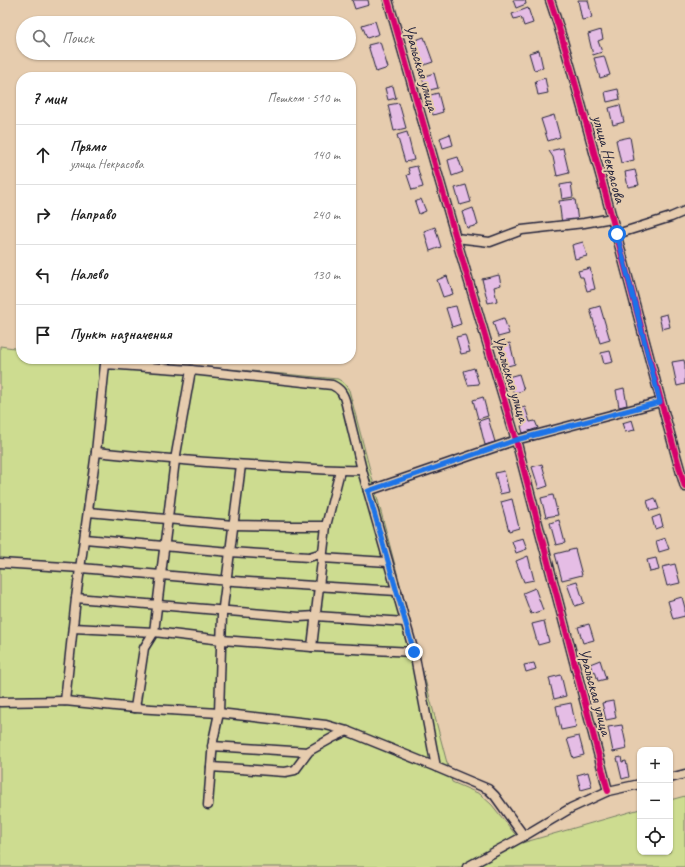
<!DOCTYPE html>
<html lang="ru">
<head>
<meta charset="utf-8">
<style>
  body { margin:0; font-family:Caveat,sans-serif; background:#f6f6f6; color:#222 }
  .controls { position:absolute; right:12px; bottom:12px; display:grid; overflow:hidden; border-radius:8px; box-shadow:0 1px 3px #0004 }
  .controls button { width:36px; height:36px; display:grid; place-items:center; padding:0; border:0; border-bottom:1px solid #e0e0e0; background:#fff; color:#222; font:20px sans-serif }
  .stop { position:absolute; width:12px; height:12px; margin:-9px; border:3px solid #1a73e8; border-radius:50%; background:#fff }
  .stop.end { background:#1a73e8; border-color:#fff; box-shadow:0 1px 4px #0008 }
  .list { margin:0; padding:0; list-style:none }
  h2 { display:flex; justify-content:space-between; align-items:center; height:52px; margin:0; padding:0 16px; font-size:17px }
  h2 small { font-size:13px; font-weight:400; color:#767676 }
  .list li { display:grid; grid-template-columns:26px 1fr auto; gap:12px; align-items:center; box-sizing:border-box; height:60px; padding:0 16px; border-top:1px solid #e0e0e0 }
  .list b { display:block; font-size:15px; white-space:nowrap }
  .list p { margin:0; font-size:13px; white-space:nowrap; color:#767676 }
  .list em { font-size:13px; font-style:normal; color:#767676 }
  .icon { flex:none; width:22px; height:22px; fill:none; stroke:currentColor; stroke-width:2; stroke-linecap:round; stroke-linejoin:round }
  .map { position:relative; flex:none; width:685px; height:867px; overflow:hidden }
  .search { position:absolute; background:#fff; box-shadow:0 1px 3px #0004; left:16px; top:16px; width:340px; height:44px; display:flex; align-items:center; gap:10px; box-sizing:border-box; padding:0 14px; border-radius:22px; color:#767676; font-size:15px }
  .panel { position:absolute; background:#fff; box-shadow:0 1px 3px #0004; left:16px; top:72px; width:340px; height:292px; border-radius:16px }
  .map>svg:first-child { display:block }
</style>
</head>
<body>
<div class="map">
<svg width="685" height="867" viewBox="0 0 685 867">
  <rect width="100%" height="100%" fill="#e6ccae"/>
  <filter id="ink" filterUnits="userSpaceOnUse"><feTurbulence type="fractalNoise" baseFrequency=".025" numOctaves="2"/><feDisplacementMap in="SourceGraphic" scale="8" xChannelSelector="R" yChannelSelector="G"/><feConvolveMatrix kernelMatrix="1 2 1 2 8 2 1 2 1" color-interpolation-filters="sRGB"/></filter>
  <g filter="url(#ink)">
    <!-- green -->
    <path fill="#cddc90" stroke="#787f66" d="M0,346L21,349V359H120L338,379L344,383L349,390L452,782L480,794L492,805L522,843L640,809V852H670V800L685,796V867H0Z"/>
    <!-- building -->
    <g fill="#e5bde5" stroke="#22223b">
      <path d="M352,0H368L369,5L355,9Z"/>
      <path d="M513,0H525L526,4L516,8Z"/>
      <path d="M578,0H588L592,18L582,20Z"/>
      <path d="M528,8L533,23L524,26L521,17L514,19L512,14Z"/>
      <path d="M375,21L379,34L367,38L362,25Z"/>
      <path d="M601,30L603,39L598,41L602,52L593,55L588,34Z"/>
      <path d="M424,37L433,62L421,66L413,41Z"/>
      <path d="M380,42L388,68L376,72L368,45Z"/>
      <path d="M539,50L543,68L534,70L529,53Z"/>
      <path d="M604,56L610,75L600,78L594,58Z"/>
      <path d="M434,73L438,88L426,91L422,77Z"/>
      <path d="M545,78L548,93L538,95L535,81Z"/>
      <path d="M393,86L396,98L388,100L385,88Z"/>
      <path d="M618,89L620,99L607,102L605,92Z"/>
      <path d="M438,93L443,112L433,115L427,96Z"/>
      <path d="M399,103L406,128L394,131L388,105Z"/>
      <path d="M620,105L624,122L613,125L609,108Z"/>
      <path d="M554,115L560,137L548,141L541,119Z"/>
      <path d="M407,132L414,160L405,162L397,135Z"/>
      <path d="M450,134L453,145L443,148L440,138Z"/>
      <path d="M630,137L634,160L621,163L616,140Z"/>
      <path d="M563,148L569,173L557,176L553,157L549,151Z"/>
      <path d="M458,157L463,172L452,176L448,160Z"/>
      <path d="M417,166L423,187L412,190L407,175L410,174L408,168Z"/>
      <path d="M635,170L639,185L628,187L625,172Z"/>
      <path d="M571,183L573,197L562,199L560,185Z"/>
      <path d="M466,185L471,202L460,205L455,188Z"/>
      <path d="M421,199L426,211L419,214L415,202Z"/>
      <path d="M575,199L578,222L562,224L559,201Z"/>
      <path d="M473,208L478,225L467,228L462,212Z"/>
      <path d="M435,227L441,247L430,251L424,231Z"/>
      <path d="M583,242L587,256L575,259L572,245Z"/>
      <path d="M590,268L595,289L587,291L583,277H580L578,271Z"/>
      <path d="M499,275L501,285L494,287L497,301L488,303L482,279Z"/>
      <path d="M447,276L453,294L443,297L437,280Z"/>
      <path d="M456,306L461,324L452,327L446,308Z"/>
      <path d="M600,306L610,340L600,343L590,309Z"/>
      <path d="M667,314L670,327L662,329L659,316Z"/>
      <path d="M504,318L509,334L498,337L493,322Z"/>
      <path d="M465,335L470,352L461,354L456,337Z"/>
      <path d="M510,343L515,364L504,367L499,346Z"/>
      <path d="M610,351L613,362L604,364L601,353Z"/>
      <path d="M684,360L685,365V384L677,386L672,362Z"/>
      <path d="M474,368L479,384L468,385L464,371Z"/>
      <path d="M519,374L524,390L514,394L508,377Z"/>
      <path d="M624,388L627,405L619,407L616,390Z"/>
      <path d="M483,397L488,416L478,419L473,400Z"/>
      <path d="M525,407L530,422L535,421L538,428L523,433L521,426L523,425L518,409Z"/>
      <path d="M488,418L495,442L485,445L479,421Z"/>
      <path d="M632,420L635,430L625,432L622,423Z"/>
      <path d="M542,464L548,486L539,489L532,467Z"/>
      <path d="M504,471L509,492L500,494L495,473Z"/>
      <path d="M553,495L558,515L546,517L541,498Z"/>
      <path d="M655,498L659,509L650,511L647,501Z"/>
      <path d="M512,499L519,528L509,531L501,502Z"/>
      <path d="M660,515L663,526L655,529L652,518Z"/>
      <path d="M559,520L565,543L556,545L550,523Z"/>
      <path d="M523,538L527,549L516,553L512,541Z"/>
      <path d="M665,538L669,549L659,552L656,541Z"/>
      <path d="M575,549L582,575L562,580L555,554Z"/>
      <path d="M528,556L534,580L524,582L516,561Z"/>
      <path d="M656,558L659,570L650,572L647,560Z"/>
      <path d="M675,564L680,583L667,586L662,567Z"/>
      <path d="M577,581L584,603L575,606L567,584Z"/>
      <path d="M535,588L543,610L531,614L523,593Z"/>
      <path d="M682,597L685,608V616L673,619L668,601Z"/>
      <path d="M544,621L549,642L538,645L532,624Z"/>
      <path d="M589,624L594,640L583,643L578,627Z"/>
      <path d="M600,660L606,679L598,681L595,671L593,672L590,664Z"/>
      <path d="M534,663L536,669L526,672L524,665Z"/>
      <path d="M561,675L566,696L554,699L549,678Z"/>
      <path d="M613,701L616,718L606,720L602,703Z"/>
      <path d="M571,703L576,727L561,730L556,706Z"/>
      <path d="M622,725L627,749L613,752L608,727Z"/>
      <path d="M579,736L584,755L573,758L567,739Z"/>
      <path d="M621,757L622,762L626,761L629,777L622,779L617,758Z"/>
      <path d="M588,772L592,787L581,790L577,775Z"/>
    </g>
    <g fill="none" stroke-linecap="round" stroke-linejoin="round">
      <defs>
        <g id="minor">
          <path d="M388,0L456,238L516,440L608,791"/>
          <path d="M550,0C568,53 582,108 597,163C627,271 654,380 685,487"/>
          <path d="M617,234L671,217L685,211"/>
          <path d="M456,238L490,242L522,230L584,223L612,218"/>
          <path d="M96,452C154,458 212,463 270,466C301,468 332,471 362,470"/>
          <path d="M368,491L516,440L660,402"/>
          <path d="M88,512L233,525L289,526H326"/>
          <path d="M85,539L230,552L309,557L319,554L322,558L388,562"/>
          <path d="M0,563L81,568L218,580L397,591"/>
          <path d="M76,598L299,617L316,616L405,622"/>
          <path d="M73,628L154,632L222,640L312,647L414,652"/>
          <path d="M312,647L326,526L340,471"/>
          <path d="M65,701L76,598L96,452L105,364L191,370L332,385C341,389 344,395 346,404L362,470L414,652L436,767L488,789L495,796L524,836"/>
          <path d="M0,702L65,701L135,708L219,713L326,725L347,731L436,767"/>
          <path d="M135,708L144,648L154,632L175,460L191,370"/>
          <path d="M212,746L308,752"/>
          <path d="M211,767L285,772L295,770L309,751L334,737L347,731"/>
          <path d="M670,778L685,774"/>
          <path d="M208,805L213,741L219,713L222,615L241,465"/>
          <path d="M467,867L524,836L571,808L608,791L640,784"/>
        </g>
      </defs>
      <!-- minor casing -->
      <use href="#minor" stroke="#22223b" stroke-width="11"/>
      <!-- minor -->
      <use href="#minor" stroke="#e6ccae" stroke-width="8"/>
      <defs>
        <g id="cycleway">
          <path d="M388,0L456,238L516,440L608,791"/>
          <path d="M550,0C568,53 582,108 597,163C627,271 654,380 685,487"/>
        </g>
      </defs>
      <!-- cycleway casing -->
      <use href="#cycleway" stroke="#e6ccae" stroke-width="8"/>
      <!-- cycleway -->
      <use href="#cycleway" stroke="#d6006c" stroke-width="6"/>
    </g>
  </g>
  <g fill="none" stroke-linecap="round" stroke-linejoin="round" filter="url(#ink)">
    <!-- route -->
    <path stroke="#1a73e8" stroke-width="5" d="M414,652L368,491L516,440L660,402L617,234"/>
  </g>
  <g text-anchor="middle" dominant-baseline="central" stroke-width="4" stroke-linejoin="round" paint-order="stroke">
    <!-- street labels -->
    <g font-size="16" fill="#22223b" stroke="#e6ccae">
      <text transform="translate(421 68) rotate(74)">Уральская улица</text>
      <text transform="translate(609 159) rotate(75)">улица Некрасова</text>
      <text transform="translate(511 379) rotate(73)">Уральская улица</text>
      <text transform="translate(595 692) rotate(75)">Уральская улица</text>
    </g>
  </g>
</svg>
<div class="controls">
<button>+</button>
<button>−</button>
<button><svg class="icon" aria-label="locate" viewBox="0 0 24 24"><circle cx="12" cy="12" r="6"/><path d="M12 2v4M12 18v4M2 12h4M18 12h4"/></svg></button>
</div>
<div class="stop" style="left:617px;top:234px"></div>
<div class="stop end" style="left:414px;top:652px"></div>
<div class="search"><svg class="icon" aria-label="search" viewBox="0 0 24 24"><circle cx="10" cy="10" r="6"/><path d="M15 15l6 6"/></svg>Поиск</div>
<section class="panel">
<h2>7 мин<small>Пешком · 510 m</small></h2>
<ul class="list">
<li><svg class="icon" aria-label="ahead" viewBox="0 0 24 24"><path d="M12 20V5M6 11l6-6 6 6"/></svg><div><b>Прямо</b><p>улица Некрасова</p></div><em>140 m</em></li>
<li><svg class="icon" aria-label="right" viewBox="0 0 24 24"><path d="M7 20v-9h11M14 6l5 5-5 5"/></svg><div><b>Направо</b></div><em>240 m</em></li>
<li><svg class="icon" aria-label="left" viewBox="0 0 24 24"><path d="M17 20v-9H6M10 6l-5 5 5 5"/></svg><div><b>Налево</b></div><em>130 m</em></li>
<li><svg class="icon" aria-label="arrive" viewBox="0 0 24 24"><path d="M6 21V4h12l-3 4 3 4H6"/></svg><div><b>Пункт назначения</b></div></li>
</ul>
</section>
</div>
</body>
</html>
